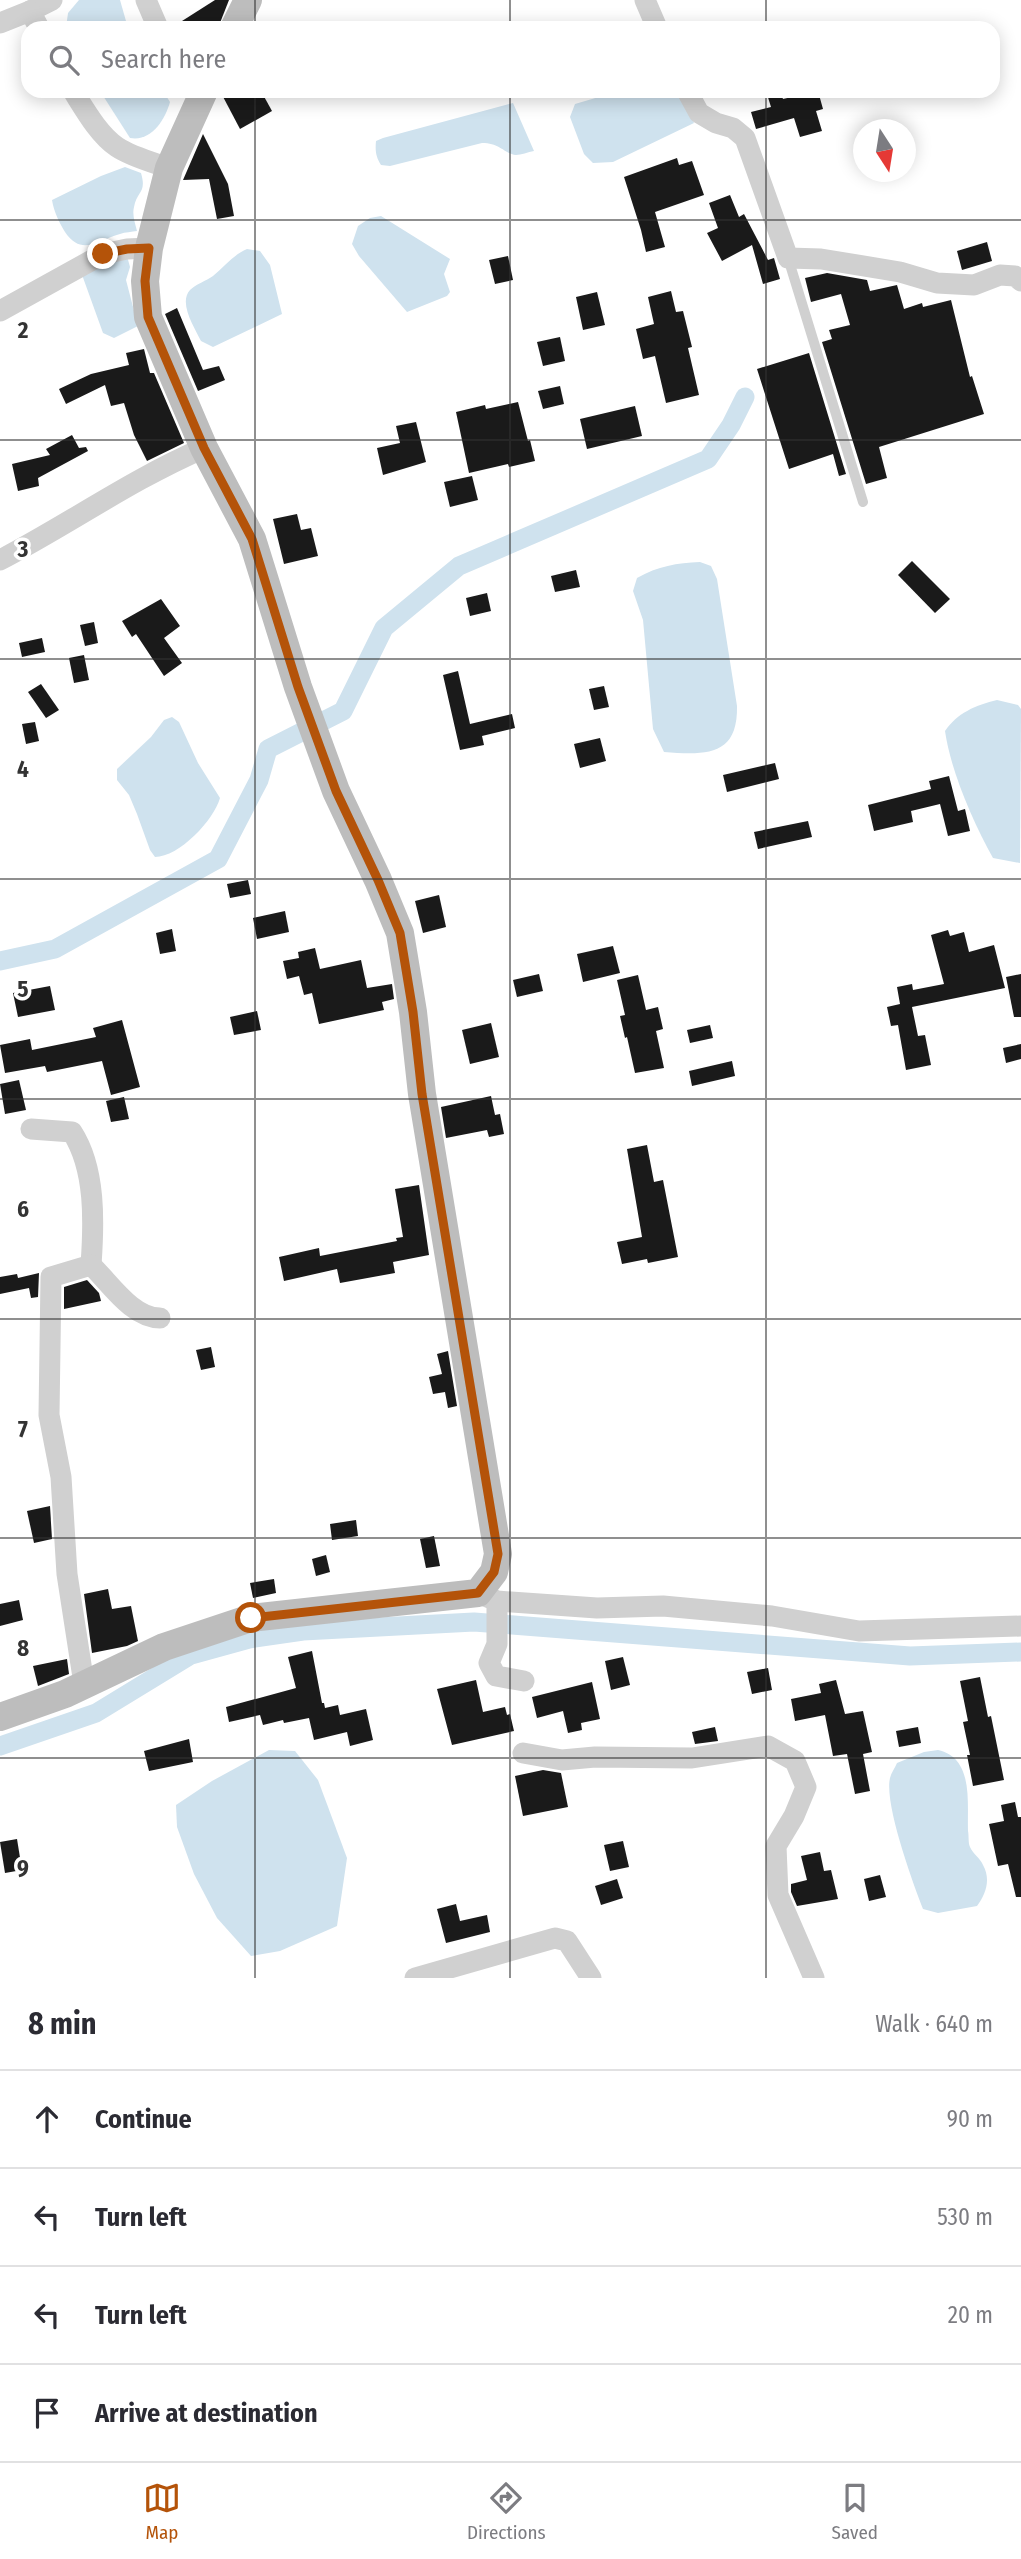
<!DOCTYPE html>
<html lang="en">
<head>
<meta charset="utf-8">
<style>
  body { margin:0; font-family:"Fira Sans Condensed",sans-serif; background:#f2f2f3; color:#2b2b33 }
  .compass { position:absolute; left:853px; top:119px; width:63px; height:63px; border-radius:50%; background:#fff; box-shadow:0 4px 18px #0003; rotate:168deg }
  .stop { position:absolute; width:21px; height:21px; margin:-16px; border:5px solid #b45309; border-radius:50%; background:#fff }
  .stop.end { background:#b45309; border-color:#fff; box-shadow:0 2px 7px #0008 }
  .list { margin:0; padding:0; list-style:none }
  h2 { display:flex; justify-content:space-between; align-items:center; height:91px; margin:0; padding:0 28px; font-size:30px }
  h2 small { font-size:23px; font-weight:400; color:#7c7c81 }
  .list li { display:grid; grid-template-columns:46px 1fr auto; gap:21px; align-items:center; box-sizing:border-box; height:98px; padding:0 28px; border-top:2px solid #e1e1e2 }
  .list b { display:block; font-size:26px; white-space:nowrap }
  .list em { font-size:23px; font-style:normal; color:#7c7c81 }
  .icon { flex:none; width:38px; height:38px; fill:none; stroke:currentColor; stroke-width:2; stroke-linecap:round; stroke-linejoin:round }
  .map { position:relative; flex:none; width:1021px; height:1978px; overflow:hidden }
  .search { position:absolute; background:#fff; box-shadow:0 4px 18px #0003; left:21px; right:21px; top:21px; height:77px; display:flex; align-items:center; gap:18px; box-sizing:border-box; padding:0 24px; border-radius:21px; color:#7c7c81; font-size:26px }
  .sheet { height:483px; background:#fff }
  nav { display:flex; justify-content:space-around; align-items:center; box-sizing:border-box; height:98px; border-top:2px solid #e1e1e2; background:#fff; font-size:19px; color:#7c7c81 }
  nav a { display:grid; justify-items:center; gap:4px }
  nav .on { color:#b45309 }
  .map>svg:first-child { display:block }
</style>
</head>
<body>
<div class="map">
<svg width="1021" height="1978" viewBox="0 0 1021 1978">
  <rect width="100%" height="100%" fill="#fff"/>
  <!-- water -->
  <g fill="#cfe2ee">
    <path d="M79,0H120L128,28H66L68,13Z"/>
    <path d="M100,91H163L170,102C165,120 151,142 130,138Z"/>
    <path d="M609,91H679L694,123L613,162L593,163L584,154L570,117L575,104L609,94Z"/>
    <path d="M513,103L534,151C528,152 521,155 516,155C504,154 501,143 482,143L390,166L381,165C376,157 375,151 376,141L383,138Z"/>
    <path d="M125,167L141,173C147,193 137,191 134,207C132,215 135,223 137,231C132,232 125,232 120,234C98,240 82,257 65,232C59,222 54,212 52,200L101,176Z"/>
    <path d="M381,216L450,259L444,274L450,292L447,296L407,312L359,256L352,244L358,226L370,218Z"/>
    <path d="M247,249L260,251L270,265L282,314L213,347L201,341C195,328 178,303 190,290C196,284 206,281 213,276C225,266 233,255 247,249Z"/>
    <path d="M127,256L130,267L126,280L138,326L114,338L103,333L81,272Z"/>
    <path d="M700,562L711,566L717,579L737,706C738,757 705,755 664,752L653,729L643,620L633,591L637,578C658,566 677,563 700,562Z"/>
    <path d="M997,700L1018,705L1021,709L1020,863L993,858C973,822 951,772 945,731C957,713 976,705 997,700Z"/>
    <path d="M172,717L179,722L198,763L220,798C214,820 179,857 155,857L150,850L137,814L129,795L117,780V769L151,737L164,720Z"/>
    <path d="M269,1750L295,1751L318,1780L347,1858L337,1926L280,1951L251,1956L217,1918L194,1874L177,1827L176,1805L212,1781Z"/>
    <path d="M938,1750C974,1758 967,1802 968,1831C969,1835 968,1843 970,1847C973,1854 980,1858 983,1865C991,1879 986,1894 977,1906L938,1913L923,1909C913,1883 884,1804 890,1778C891,1773 895,1768 897,1763L924,1752Z"/>
  </g>
  <g fill="none" stroke-linecap="round" stroke-linejoin="round">
    <!-- canal -->
    <g stroke="#cfe2ee" stroke-width="19">
      <path d="M0,961L55,949L218,859L259,780L268,749L343,711L384,628L459,566L708,459L731,425L745,397"/>
      <path d="M0,1746L96,1713L191,1655L249,1639L303,1631L474,1622L910,1656L1021,1652"/>
    </g>
  </g>
  <!-- building -->
  <g fill="#1a1a1a">
    <path d="M215,0H229L218,28H171Z"/>
    <path d="M220,91H261L272,111L240,129Z"/>
    <path d="M766,91H780L783,99L818,91L823,109L816,111L822,131L800,137L794,118L756,129L751,112L771,107Z"/>
    <path d="M203,134L228,184L234,216L217,219L209,179L183,180Z"/>
    <path d="M677,158L679,165L692,161L704,195L655,212L665,247L646,252L641,230L624,177Z"/>
    <path d="M730,195L739,217L744,214L768,260L774,258L780,279L763,284L752,245L722,261L707,233L718,228L709,203Z"/>
    <path d="M987,242L992,261L962,270L957,251Z"/>
    <path d="M508,256L513,280L495,284L489,260Z"/>
    <path d="M827,273L867,280L870,291L897,285L904,309L922,303L923,307L951,300L970,377L972,376L984,414L879,447L887,478L866,484L822,342L832,339L829,330L850,325L841,294L811,302L805,278Z"/>
    <path d="M671,291L676,312L683,311L692,347L688,348L699,395L666,403L655,356L643,359L636,329L654,324L648,297Z"/>
    <path d="M597,292L605,325L583,330L576,297Z"/>
    <path d="M177,308L203,370L219,366L225,380L198,391L165,314Z"/>
    <path d="M560,337L565,361L543,366L537,342Z"/>
    <path d="M144,349L150,373H154L184,443L147,461L134,435L124,403L111,406L105,385L66,404L59,389L91,374L129,365L126,353Z"/>
    <path d="M809,353L846,474L839,476L833,454L789,469L757,369Z"/>
    <path d="M560,386L564,404L543,409L538,391Z"/>
    <path d="M518,402L528,441L530,440L535,461L509,467L508,464L469,473L456,412L485,405L486,409Z"/>
    <path d="M635,406L642,436L587,449L580,419Z"/>
    <path d="M416,422L426,462L383,475L377,448L400,443L396,426Z"/>
    <path d="M72,435L79,448L86,447L88,451L38,478L39,486L18,491L12,464L50,455L46,449Z"/>
    <path d="M472,476L478,500L450,507L444,482Z"/>
    <path d="M297,514L301,530L311,528L318,556L284,564L273,519Z"/>
    <path d="M912,561L950,599L935,613L898,575Z"/>
    <path d="M576,570L580,587L555,592L551,576Z"/>
    <path d="M487,593L491,611L470,616L466,598Z"/>
    <path d="M161,599L180,626L164,638L182,663L164,676L136,634L132,637L122,621Z"/>
    <path d="M94,622L98,643L85,646L80,625Z"/>
    <path d="M42,638L45,652L22,657L19,643Z"/>
    <path d="M84,655L89,680L74,683L69,658Z"/>
    <path d="M458,671L470,724L512,714L515,728L482,736L484,745L460,750L443,675Z"/>
    <path d="M41,684L59,710L46,718L28,692Z"/>
    <path d="M604,686L609,707L594,710L589,689Z"/>
    <path d="M35,722L39,741L26,744L22,724Z"/>
    <path d="M600,738L606,761L580,768L574,744Z"/>
    <path d="M775,763L779,779L727,792L723,775Z"/>
    <path d="M949,776L958,811L965,809L970,831L948,836L940,804L911,811L913,822L874,831L868,805L931,789L929,781Z"/>
    <path d="M808,821L812,837L758,849L754,832Z"/>
    <path d="M248,880L251,894L230,898L227,884Z"/>
    <path d="M439,895L446,927L423,933L415,901Z"/>
    <path d="M285,911L289,932L257,939L253,918Z"/>
    <path d="M172,929L176,951L160,954L156,933Z"/>
    <path d="M948,930L950,936L964,932L969,952L994,945L1005,988L912,1007L918,1036L925,1035L931,1065L906,1070L898,1025L891,1026L887,1007L900,1004L897,987L912,984L913,990L944,984L931,935Z"/>
    <path d="M613,946L620,973L583,982L577,954Z"/>
    <path d="M315,948L320,969L361,960L367,988L392,984L394,999L382,1002L384,1010L319,1024L312,993L304,995L299,976L287,979L283,961L299,958L298,952Z"/>
    <path d="M539,974L543,991L517,997L513,980Z"/>
    <path d="M1021,974V1017H1014L1006,977Z"/>
    <path d="M638,975L646,1010L658,1007L663,1029L656,1031L664,1068L635,1073L627,1037L625,1038L620,1016L625,1015L617,980Z"/>
    <path d="M50,986L55,1010L18,1017L13,993Z"/>
    <path d="M257,1011L261,1030L234,1035L230,1017Z"/>
    <path d="M122,1020L140,1087L111,1095L102,1061L47,1072L45,1066L5,1073L0,1045L30,1039L32,1050L96,1037L93,1028Z"/>
    <path d="M491,1023L499,1057L470,1064L462,1030Z"/>
    <path d="M710,1025L713,1038L690,1043L687,1030Z"/>
    <path d="M1021,1044V1059L1006,1063L1003,1048Z"/>
    <path d="M732,1061L735,1076L692,1086L689,1071Z"/>
    <path d="M19,1080L26,1110L5,1114L0,1084Z"/>
    <path d="M491,1096L495,1115L500,1114L504,1134L489,1137L487,1130L446,1138L441,1107Z"/>
    <path d="M124,1097L129,1119L111,1122L106,1101Z"/>
    <path d="M647,1145L654,1182L663,1180L678,1257L648,1263L647,1259L622,1264L617,1242L642,1237L627,1149Z"/>
    <path d="M419,1185L429,1255L393,1262L395,1273L340,1283L337,1269L284,1281L279,1257L319,1248L320,1256L397,1241L396,1238L403,1237L395,1189Z"/>
    <path d="M39,1273L38,1297L31,1298L29,1288L0,1294V1277L17,1274L18,1278Z"/>
    <path d="M87,1280L99,1293L101,1301L64,1309V1287Z"/>
    <path d="M211,1347L215,1367L201,1370L196,1350Z"/>
    <path d="M448,1351L457,1406L448,1408L445,1392L433,1394L429,1377L442,1374L437,1354Z"/>
    <path d="M50,1506L52,1539L34,1543L27,1511Z"/>
    <path d="M356,1520L358,1536L332,1540L330,1524Z"/>
    <path d="M434,1536L440,1566L426,1568L420,1539Z"/>
    <path d="M326,1555L330,1572L316,1576L312,1559Z"/>
    <path d="M274,1579L276,1593L253,1598L250,1583Z"/>
    <path d="M108,1589L112,1609L131,1606L138,1641L127,1646L92,1653L84,1594Z"/>
    <path d="M19,1600L23,1620L0,1626V1604Z"/>
    <path d="M312,1651L322,1703H324L325,1708L338,1705L340,1715L366,1709L373,1740L350,1746L347,1732L314,1740L309,1718L284,1723L283,1720L263,1725L260,1715L229,1722L226,1707L296,1688L288,1657Z"/>
    <path d="M623,1657L630,1685L611,1690L605,1661Z"/>
    <path d="M67,1659L69,1674L38,1686L33,1666Z"/>
    <path d="M768,1668L772,1690L752,1694L747,1672Z"/>
    <path d="M980,1677L988,1717L991,1716L1004,1780L973,1786L967,1755H970L963,1722L968,1721L960,1681Z"/>
    <path d="M476,1680L483,1712L505,1707L507,1715L510,1714L514,1731L452,1745L437,1689Z"/>
    <path d="M836,1680L845,1714L863,1711L872,1752L863,1754L870,1791L855,1794L847,1754L833,1756L825,1715L795,1721L791,1699L821,1693L819,1684Z"/>
    <path d="M592,1682L600,1719L581,1723L582,1730L568,1733L563,1711L537,1718L532,1697Z"/>
    <path d="M715,1727L718,1741L695,1744L692,1732Z"/>
    <path d="M918,1727L921,1743L899,1747L896,1731Z"/>
    <path d="M189,1739L193,1762L149,1771L144,1751Z"/>
    <path d="M543,1770L561,1773L568,1807L523,1816L515,1776Z"/>
    <path d="M1015,1802L1018,1817H1021V1897H1016L1008,1864L998,1866L989,1824L1004,1821L1001,1805Z"/>
    <path d="M17,1839L22,1870L5,1873L0,1842Z"/>
    <path d="M623,1841L629,1867L610,1871L604,1845Z"/>
    <path d="M820,1852L824,1871L831,1870L838,1899L797,1906L791,1892V1884L807,1880L801,1856Z"/>
    <path d="M880,1875L886,1897L869,1901L864,1879Z"/>
    <path d="M617,1879L623,1898L601,1905L595,1886Z"/>
    <path d="M456,1904L460,1921L487,1915L490,1932L446,1943L437,1909Z"/>
  </g>
  <g fill="none" stroke-linecap="round" stroke-linejoin="round">
    <!-- service -->
    <path stroke="#d0d0d0" stroke-width="10" d="M788,258L863,502"/>
    <!-- minor -->
    <g stroke="#d0d0d0" stroke-width="21">
      <path d="M146,0L158,28"/>
      <path d="M645,0L657,28"/>
      <path d="M30,11L52,0"/>
      <path d="M0,23L30,11L39,28"/>
      <path d="M73,91C85,110 99,135 117,147C132,157 152,162 169,168"/>
      <path d="M687,91L699,113L716,123L733,128L745,138L788,258L821,259L900,272L937,283L974,285L1000,275L1015,276L1021,281"/>
      <path d="M0,311L103,254L127,249L149,248"/>
      <path d="M0,560C69,524 132,479 204,448"/>
      <path d="M31,1129L72,1132C96,1169 94,1223 91,1265L51,1277L49,1415L61,1477L67,1574L84,1684"/>
      <path d="M91,1265C110,1283 132,1318 160,1318"/>
      <path d="M478,1593L497,1601L597,1608L663,1606L772,1616L859,1631L1021,1626"/>
      <path d="M497,1601V1644L489,1663L496,1676L524,1681"/>
      <path d="M523,1753L562,1760L595,1757L692,1758L768,1746L795,1761L806,1787L794,1816L776,1846L778,1895L814,1978"/>
      <path d="M415,1978L555,1938L567,1941L591,1978"/>
    </g>
    <!-- secondary -->
    <g stroke="#bdbdbd" stroke-width="28">
      <path d="M234,28L248,0"/>
      <path d="M0,1717L65,1694L164,1647L251,1618L478,1593L494,1572L498,1554L422,1094L413,1012L400,933L378,880L336,791L298,687L252,539L204,448L148,317L145,281L149,248L169,168L204,91"/>
    </g>
  </g>
  <g fill="none" stroke-linecap="round" stroke-linejoin="round">
    <!-- route -->
    <path stroke="#b45309" stroke-width="9" d="M103,254L127,249L149,248L145,281L148,317L204,448L252,539L298,687L336,791L378,880L400,933L413,1012L422,1094L498,1554L494,1572L478,1593L251,1618"/>
  </g>
  <!-- grid -->
  <path fill="none" stroke="#333" stroke-width="2" stroke-opacity="0.55" d="M255,0V28M510,0V28M766,0V28M255,91V1978M510,91V1978M766,91V1978M0,220H1021M0,440H1021M0,659H1021M0,879H1021M0,1099H1021M0,1319H1021M0,1538H1021M0,1758H1021"/>
  <g font-size="23" text-anchor="middle" font-weight="bold" fill="#333" stroke="#fff" stroke-width="7" stroke-linejoin="round" paint-order="stroke">
    <text x="23" y="338">2</text>
    <text x="23" y="557">3</text>
    <text x="23" y="777">4</text>
    <text x="23" y="997">5</text>
    <text x="23" y="1217">6</text>
    <text x="23" y="1437">7</text>
    <text x="23" y="1656">8</text>
    <text x="23" y="1876">9</text>
  </g>
</svg>
<svg class="compass" viewBox="-18 -18 36 36"><path d="M0-13l5 13h-10z" fill="#e53935"/><path d="M0 13l5-13h-10z" fill="#7c7c81"/></svg>
<div class="stop" style="left:251px;top:1618px"></div>
<div class="stop end" style="left:103px;top:254px"></div>
<div class="search"><svg class="icon" aria-label="search" viewBox="0 0 24 24"><circle cx="10" cy="10" r="6"/><path d="M15 15l6 6"/></svg>Search here</div>
</div>
<section class="sheet">
<h2>8 min<small>Walk · 640 m</small></h2>
<ul class="list">
<li><svg class="icon" aria-label="ahead" viewBox="0 0 24 24"><path d="M12 20V5M6 11l6-6 6 6"/></svg><div><b>Continue</b></div><em>90 m</em></li>
<li><svg class="icon" aria-label="left" viewBox="0 0 24 24"><path d="M17 20v-9H6M10 6l-5 5 5 5"/></svg><div><b>Turn left</b></div><em>530 m</em></li>
<li><svg class="icon" aria-label="left" viewBox="0 0 24 24"><path d="M17 20v-9H6M10 6l-5 5 5 5"/></svg><div><b>Turn left</b></div><em>20 m</em></li>
<li><svg class="icon" aria-label="arrive" viewBox="0 0 24 24"><path d="M6 21V4h12l-3 4 3 4H6"/></svg><div><b>Arrive at destination</b></div></li>
</ul>
</section>
<nav>
<a class="on"><svg class="icon" aria-label="map" viewBox="0 0 24 24"><path d="M3 6l6-2 6 2 6-2v14l-6 2-6-2-6 2zM9 4v14M15 6v14"/></svg>Map</a>
<a><svg class="icon" aria-label="directions" viewBox="0 0 24 24"><path d="M12 3l9 9-9 9-9-9zM9 14v-3h6M13 9l2 2-2 2"/></svg>Directions</a>
<a><svg class="icon" aria-label="saved" viewBox="0 0 24 24"><path d="M7 4h10v16l-5-4-5 4z"/></svg>Saved</a>
</nav>
</body>
</html>
